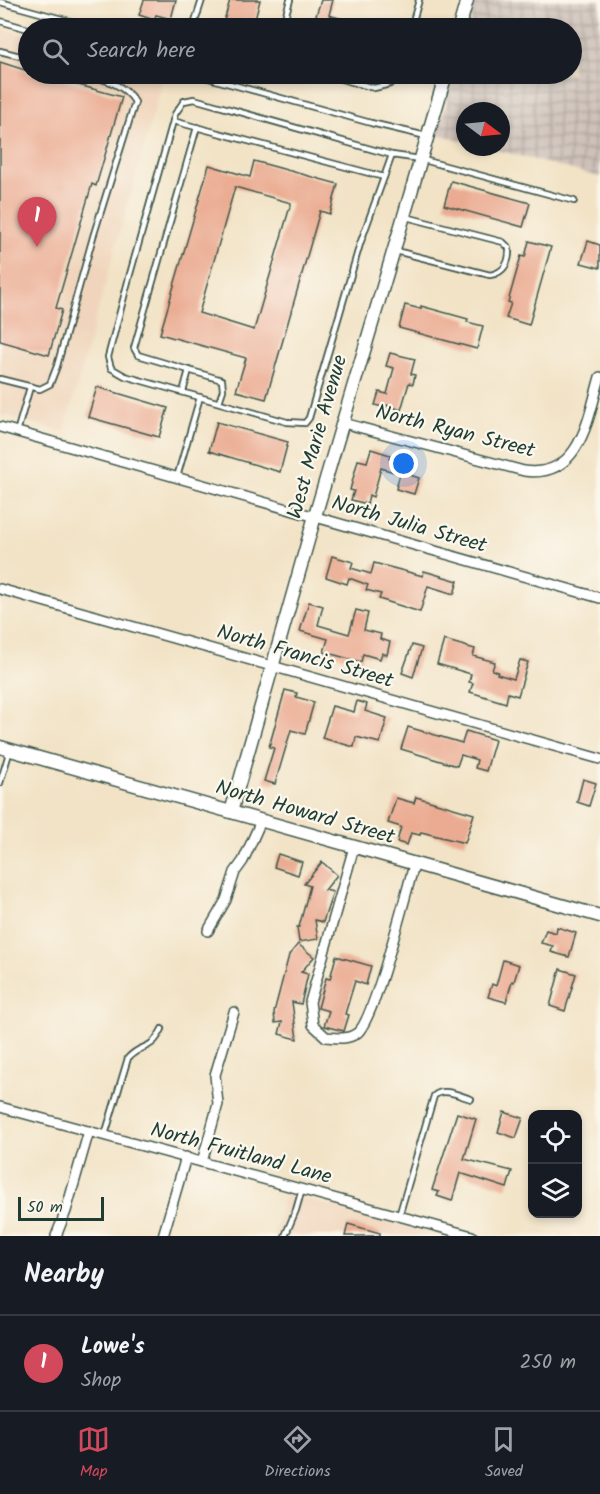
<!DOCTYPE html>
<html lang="en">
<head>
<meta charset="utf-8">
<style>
  body { margin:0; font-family:Kalam,sans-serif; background:#242831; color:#f1f3f6 }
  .controls { position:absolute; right:18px; bottom:18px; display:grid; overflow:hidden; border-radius:12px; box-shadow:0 3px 9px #0003 }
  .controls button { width:54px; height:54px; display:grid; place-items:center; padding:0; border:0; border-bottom:2px solid #363941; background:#171b24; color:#f1f3f6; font:30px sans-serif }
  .compass { position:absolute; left:456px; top:102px; width:54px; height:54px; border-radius:50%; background:#171b24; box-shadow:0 3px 9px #0003; rotate:106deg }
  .scale { position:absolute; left:18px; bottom:15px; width:86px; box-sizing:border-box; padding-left:6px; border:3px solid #1f3d34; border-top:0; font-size:16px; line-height:21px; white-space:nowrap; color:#1f3d34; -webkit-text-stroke:4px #fbf7ec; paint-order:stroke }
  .you { position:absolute; left:404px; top:464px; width:21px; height:21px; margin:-15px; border:4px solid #fff; border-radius:50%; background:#1a73e8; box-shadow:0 0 0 9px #1a73e833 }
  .badge { display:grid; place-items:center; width:39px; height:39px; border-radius:50%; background:#d1495b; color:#fff; font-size:20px; font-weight:700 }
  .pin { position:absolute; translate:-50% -50px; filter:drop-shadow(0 2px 3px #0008) }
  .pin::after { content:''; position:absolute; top:32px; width:21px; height:18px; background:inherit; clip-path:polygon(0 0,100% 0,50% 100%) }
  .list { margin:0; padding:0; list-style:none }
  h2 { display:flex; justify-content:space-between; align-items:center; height:78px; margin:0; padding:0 24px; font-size:26px }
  h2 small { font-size:20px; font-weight:400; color:#9ea1a6 }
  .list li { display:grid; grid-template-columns:39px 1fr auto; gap:18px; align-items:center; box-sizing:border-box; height:96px; padding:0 24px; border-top:2px solid #363941 }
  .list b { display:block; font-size:22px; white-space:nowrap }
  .list p { margin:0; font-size:20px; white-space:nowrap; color:#9ea1a6 }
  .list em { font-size:20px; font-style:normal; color:#9ea1a6 }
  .icon { flex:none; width:33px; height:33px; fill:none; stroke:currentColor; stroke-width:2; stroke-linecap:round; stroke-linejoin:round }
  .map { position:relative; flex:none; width:600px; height:1236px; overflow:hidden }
  .search { position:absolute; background:#171b24; box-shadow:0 3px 9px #0003; left:18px; right:18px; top:18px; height:66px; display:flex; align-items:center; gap:15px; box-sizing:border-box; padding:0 21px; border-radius:33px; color:#9ea1a6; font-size:22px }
  .sheet { height:174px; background:#171b24 }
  nav { display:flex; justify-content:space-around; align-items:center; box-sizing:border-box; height:84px; border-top:2px solid #363941; background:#171b24; font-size:16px; color:#9ea1a6 }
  nav a { display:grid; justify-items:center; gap:3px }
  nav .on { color:#d1495b }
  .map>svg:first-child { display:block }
</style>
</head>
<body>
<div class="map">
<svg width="600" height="1236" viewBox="0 0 600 1236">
  <defs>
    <pattern id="industrial-grid" width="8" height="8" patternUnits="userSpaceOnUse" patternTransform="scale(1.5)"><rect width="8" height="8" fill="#cec1b9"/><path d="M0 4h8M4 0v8" fill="none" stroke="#a79e97"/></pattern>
  </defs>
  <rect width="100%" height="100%" fill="#fbf7ec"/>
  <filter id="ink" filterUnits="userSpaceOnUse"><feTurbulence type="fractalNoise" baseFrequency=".0167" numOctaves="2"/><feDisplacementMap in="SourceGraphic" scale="12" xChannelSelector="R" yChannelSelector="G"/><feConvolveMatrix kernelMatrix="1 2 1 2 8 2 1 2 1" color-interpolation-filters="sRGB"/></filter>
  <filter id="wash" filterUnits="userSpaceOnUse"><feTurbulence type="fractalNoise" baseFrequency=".008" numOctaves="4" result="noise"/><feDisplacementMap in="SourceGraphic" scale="24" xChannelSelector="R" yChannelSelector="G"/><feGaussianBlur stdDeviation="1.35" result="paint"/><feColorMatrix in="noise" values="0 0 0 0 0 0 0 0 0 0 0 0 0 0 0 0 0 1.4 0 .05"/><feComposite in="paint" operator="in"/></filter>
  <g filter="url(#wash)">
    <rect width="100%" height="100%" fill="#f2e3c6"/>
    <!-- built -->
    <g fill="#f0d5bc">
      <path d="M0,28L28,36V74H164L64,432L0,414Z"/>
      <path d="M285,1194L444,1236H273Z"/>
    </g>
    <!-- industrial -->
    <path fill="url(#industrial-grid)" d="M476,0H600V177L486,147H501V111H465V141L437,134L455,74H572V28H468Z"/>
    <g id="blocks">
      <!-- building -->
      <g fill="#ebab92" fill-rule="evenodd">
        <path d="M144,0H176L171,19L156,15L154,20L139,15Z"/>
        <path d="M230,0H260L253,28H222Z"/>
        <path d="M321,0H333L329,15L366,26V28H312Z"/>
        <path d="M0,62L28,71V74H39L122,97L96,186L92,184L56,308L62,310L49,355L0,341Z"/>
        <path d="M254,161L338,184L330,214L320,211L266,399L236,391L246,358L160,334L209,165L250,177ZM235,187L291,203L254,330L199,313Z"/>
        <path d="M451,181L530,203L523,227L444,205Z"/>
        <path d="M529,241L551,247L529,325L506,318L511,303L508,302L521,256L525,257Z"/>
        <path d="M588,241L600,245V268L581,263Z"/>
        <path d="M405,305L421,309V306L468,319L467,322L483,326L477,349L399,328Z"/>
        <path d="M390,353L415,359L411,374L415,375L413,384L409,383L401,410L387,405L386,408L375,405L379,392L387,394L394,368L386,366Z"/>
        <path d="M97,387L168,408L159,437L88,417Z"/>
        <path d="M217,422L288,442L280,472L209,451Z"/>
        <path d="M371,449L390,455L389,459L413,466L410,475L419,478L414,494L396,489L400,474L381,468L373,497L369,495L367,504L351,500L354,491L350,490L358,460L367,462Z"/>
        <path d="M332,556L353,562L351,568L371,574L374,563L423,576L424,571L458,581L454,594L428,586L420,612L379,599L381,594L366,590L368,585L349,578L347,584L326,577Z"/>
        <path d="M309,602L323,606L318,625L349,634L356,610L368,613L364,630L381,634L380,639L390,642L387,655L382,653L380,659L363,654L361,662L324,652L328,639L300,631Z"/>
        <path d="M444,640L475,649L473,656L495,662L492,670L498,672L497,674L514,679L520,660L528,662L518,696L508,693L506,703L470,692L473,683L469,682L471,674L437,664Z"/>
        <path d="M412,645L422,648L413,677L402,673Z"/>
        <path d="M285,690L297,693L296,697L314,702L305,734L291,730L275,784L264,781L274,748L269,747Z"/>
        <path d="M357,701L367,704L365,711L387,718L380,743L356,737L354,747L322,738L332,706L354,712Z"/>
        <path d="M408,727L462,743L466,731L495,740L486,771L475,768L477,760L461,755L457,766L401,749Z"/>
        <path d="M583,779L596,783L589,806L577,802Z"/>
        <path d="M416,797L474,814L465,843L421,832L420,835L411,833L407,845L397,842L401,827L388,823L396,798L414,803Z"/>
        <path d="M278,854L302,862L298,875L274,867Z"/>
        <path d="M322,862L337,875L325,890L333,892L323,922L315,920L318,939L299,942L297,927H299L310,886L304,884Z"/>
        <path d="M557,927L576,933L569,957L551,952L553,946L541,943L546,930L556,933Z"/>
        <path d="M298,944L314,957L301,972L308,974L301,1004L292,1002L297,1039L279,1034L282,1022L275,1023L274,1012L289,955Z"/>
        <path d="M336,956L371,966L366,985L355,981L345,1014L349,1015L344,1031L324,1026L329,1011L318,1008L326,978L330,979Z"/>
        <path d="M503,960L519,965L514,982L512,981L506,1002L488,997L492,984L496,986Z"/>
        <path d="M560,969L576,974L565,1011L550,1006Z"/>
        <path d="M504,1112L523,1118L516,1138L498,1132Z"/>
        <path d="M457,1113L476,1119L464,1159L512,1171L507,1188L460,1173L452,1201L437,1196L439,1192L432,1190Z"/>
        <path d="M348,1224L380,1233V1236H345Z"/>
      </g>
    </g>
  </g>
  <g filter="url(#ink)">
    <use href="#blocks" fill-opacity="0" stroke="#3f564a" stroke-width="1.5"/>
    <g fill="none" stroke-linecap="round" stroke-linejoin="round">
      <defs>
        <g id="service">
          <path d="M0,2L95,28"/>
          <path d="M0,21L28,29"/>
          <path d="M193,28L202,0"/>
          <path d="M282,28L290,0"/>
          <path d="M411,28L419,0"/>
          <path d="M0,51L28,58"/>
          <path d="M194,74L371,123L426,136"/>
          <path d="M323,74L374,88L390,84L398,74"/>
          <path d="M173,121L384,177"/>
          <path d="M197,127L134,348L138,355L222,380L223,390L219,402"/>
          <path d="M392,155L360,244L309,418L305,423L287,422L125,376L111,368L108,357L130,274L175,114L184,101L194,99L392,155L420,159L574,201"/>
          <path d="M396,251L490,275C504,273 510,262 509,248L503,242L406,217"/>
          <path d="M0,379L40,389L50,384L57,366L93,237L135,102C124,84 104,79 84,74"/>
          <path d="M183,392L189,370"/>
          <path d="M17,432L30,387"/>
          <path d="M177,477L200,397"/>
          <path d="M0,783L10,750"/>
          <path d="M105,1135L128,1058C143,1042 150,1053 162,1029"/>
          <path d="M399,1216L434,1096C444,1087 460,1096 471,1099"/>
          <path d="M285,1236L296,1210L302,1189"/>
        </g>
        <g id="minor">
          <path d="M343,423L524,471C581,479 588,418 600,377"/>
          <path d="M0,427L600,598"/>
          <path d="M0,589L600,759"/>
          <path d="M354,847L310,1002L313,1025L326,1037C336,1038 348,1040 357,1033C374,1022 406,892 414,865"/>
          <path d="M208,931L226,900L235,872L243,861L261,821"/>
          <path d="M0,1107L472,1236"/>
          <path d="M202,1162L218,1104L215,1075L234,1012"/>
          <path d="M56,1236L66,1211L89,1131"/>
          <path d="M163,1236L186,1157"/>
        </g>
        <g id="tertiary">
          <path d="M459,28L467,0"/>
          <path d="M0,747L600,916"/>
          <path d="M231,812L315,516L446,74"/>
        </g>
      </defs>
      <!-- service casing -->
      <use href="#service" stroke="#3f564a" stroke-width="8"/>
      <!-- minor casing -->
      <use href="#minor" stroke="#3f564a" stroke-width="12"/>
      <!-- tertiary casing -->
      <use href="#tertiary" stroke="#3f564a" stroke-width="15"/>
      <!-- service -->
      <use href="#service" stroke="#fff" stroke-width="4.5"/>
      <!-- minor -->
      <use href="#minor" stroke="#fff" stroke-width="9"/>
      <!-- tertiary -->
      <use href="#tertiary" stroke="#fff" stroke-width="12"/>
    </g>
  </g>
  <g text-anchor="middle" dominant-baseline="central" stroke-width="4.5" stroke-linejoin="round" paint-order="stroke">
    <!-- street labels -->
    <g font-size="21" fill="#1f3d34" stroke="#fbf7ec">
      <text transform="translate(455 432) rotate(14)">North Ryan Street</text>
      <text transform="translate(318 437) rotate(-74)">West Marie Avenue</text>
      <text transform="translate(409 525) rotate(16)">North Julia Street</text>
      <text transform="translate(305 657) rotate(16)">North Francis Street</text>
      <text transform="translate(305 813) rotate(16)">North Howard Street</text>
      <text transform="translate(241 1154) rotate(15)">North Fruitland Lane</text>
    </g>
  </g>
</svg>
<div class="controls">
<button><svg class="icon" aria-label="locate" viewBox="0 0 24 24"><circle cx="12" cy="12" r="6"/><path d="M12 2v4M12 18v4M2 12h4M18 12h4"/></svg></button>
<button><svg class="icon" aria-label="layers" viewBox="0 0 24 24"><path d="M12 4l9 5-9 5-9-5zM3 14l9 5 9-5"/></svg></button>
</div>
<svg class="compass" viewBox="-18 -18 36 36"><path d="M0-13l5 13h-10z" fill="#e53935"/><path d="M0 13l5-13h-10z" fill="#9ea1a6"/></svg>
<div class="scale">50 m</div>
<div class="you"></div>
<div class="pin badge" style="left:37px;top:247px">1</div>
<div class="search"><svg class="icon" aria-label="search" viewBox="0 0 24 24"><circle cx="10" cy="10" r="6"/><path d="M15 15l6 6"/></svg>Search here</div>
</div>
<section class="sheet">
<h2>Nearby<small></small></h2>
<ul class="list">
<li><span class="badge">1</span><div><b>Lowe's</b><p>Shop</p></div><em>250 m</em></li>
</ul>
</section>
<nav>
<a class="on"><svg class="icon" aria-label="map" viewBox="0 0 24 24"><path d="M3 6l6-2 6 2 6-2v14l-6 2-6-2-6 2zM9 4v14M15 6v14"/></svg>Map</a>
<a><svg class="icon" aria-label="directions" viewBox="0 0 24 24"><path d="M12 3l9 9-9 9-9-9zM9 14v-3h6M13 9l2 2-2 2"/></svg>Directions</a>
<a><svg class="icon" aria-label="saved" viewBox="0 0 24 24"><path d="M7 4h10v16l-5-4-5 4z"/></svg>Saved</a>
</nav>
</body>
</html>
